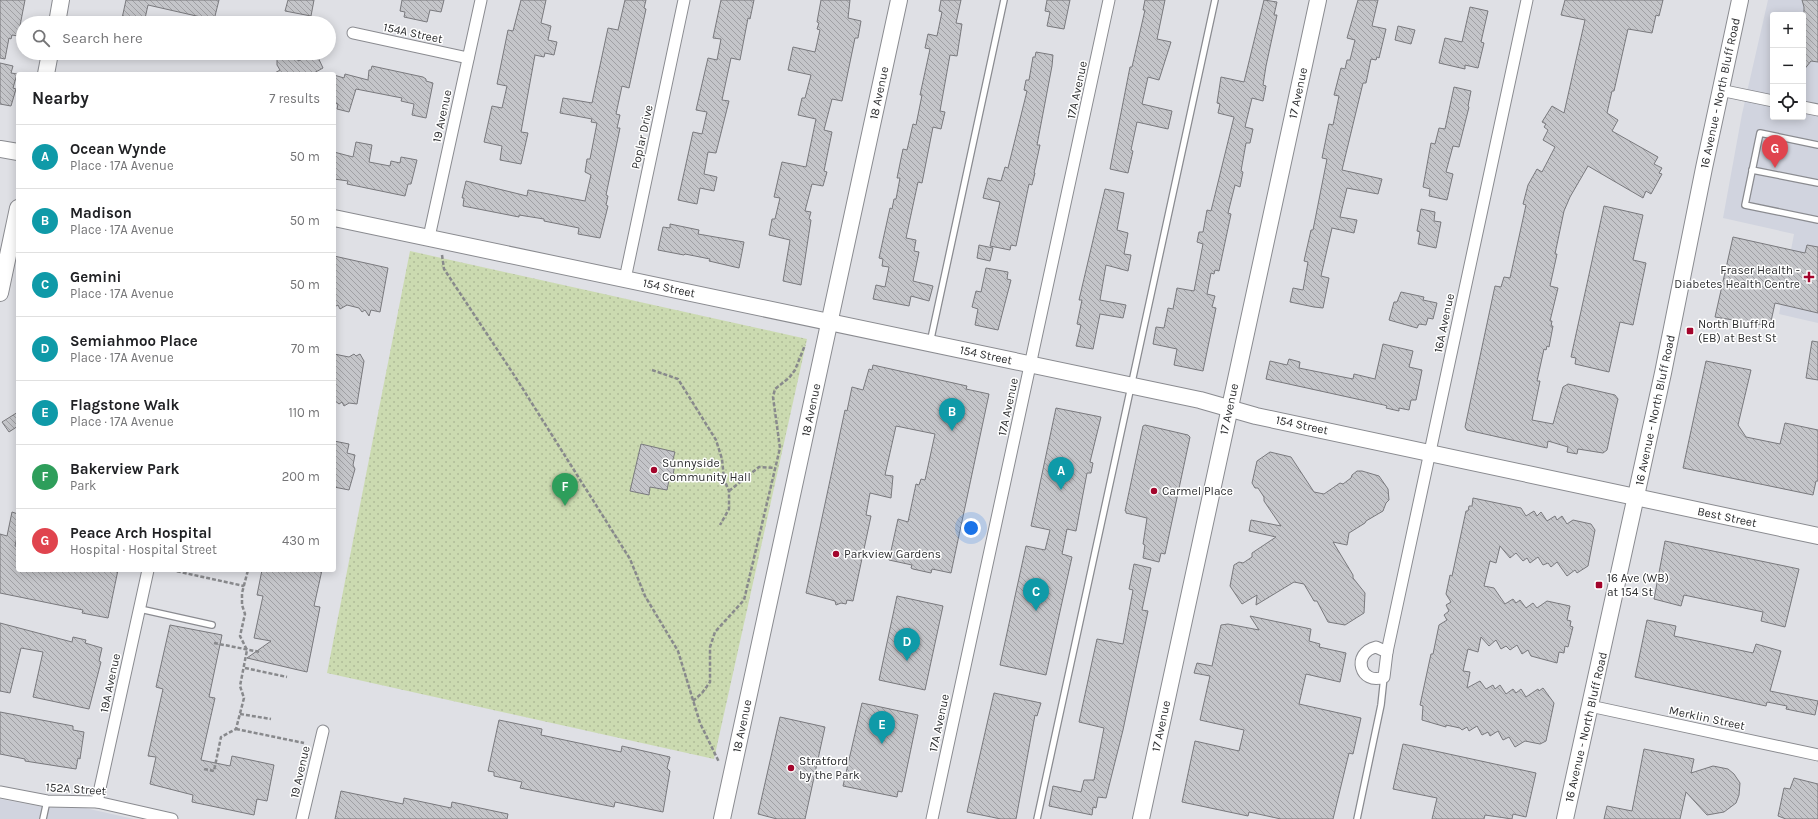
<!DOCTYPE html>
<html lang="en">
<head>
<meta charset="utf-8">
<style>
  body { margin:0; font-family:Karla,sans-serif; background:#f6f6f6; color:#202124 }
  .controls { position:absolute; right:12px; top:12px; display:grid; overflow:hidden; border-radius:4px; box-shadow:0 2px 10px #0003 }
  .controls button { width:36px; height:36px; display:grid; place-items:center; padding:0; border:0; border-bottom:1px solid #e0e0e0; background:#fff; color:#202124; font:20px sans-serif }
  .you { position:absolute; left:971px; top:528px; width:14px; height:14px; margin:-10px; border:3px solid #fff; border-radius:50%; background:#1a73e8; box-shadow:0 0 0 6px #1a73e833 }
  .badge { display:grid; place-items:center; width:26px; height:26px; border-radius:50%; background:#d93025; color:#fff; font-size:13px; font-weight:700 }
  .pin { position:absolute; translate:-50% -33px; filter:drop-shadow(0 1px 2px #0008) }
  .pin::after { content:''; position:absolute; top:21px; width:14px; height:12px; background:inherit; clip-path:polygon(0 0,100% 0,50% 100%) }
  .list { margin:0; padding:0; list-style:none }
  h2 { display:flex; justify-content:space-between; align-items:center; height:52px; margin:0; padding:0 16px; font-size:17px }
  h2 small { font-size:13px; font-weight:400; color:#757577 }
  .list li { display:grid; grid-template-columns:26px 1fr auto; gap:12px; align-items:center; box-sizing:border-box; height:64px; padding:0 16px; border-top:1px solid #e0e0e0 }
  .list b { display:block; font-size:15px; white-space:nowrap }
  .list p { margin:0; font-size:13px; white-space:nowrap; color:#757577 }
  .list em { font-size:13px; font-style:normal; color:#757577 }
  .icon { flex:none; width:22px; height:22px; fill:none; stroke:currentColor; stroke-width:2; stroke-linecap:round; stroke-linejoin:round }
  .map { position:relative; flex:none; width:1818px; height:819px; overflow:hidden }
  .search { position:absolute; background:#fff; box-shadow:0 2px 10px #0003; left:16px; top:16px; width:320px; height:44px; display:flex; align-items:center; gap:10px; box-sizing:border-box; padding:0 14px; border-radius:22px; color:#757577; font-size:15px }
  .panel { position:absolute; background:#fff; box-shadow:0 2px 10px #0003; left:16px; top:72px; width:320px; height:500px; border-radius:4px }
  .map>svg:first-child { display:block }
</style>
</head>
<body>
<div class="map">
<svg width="1818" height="819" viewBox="0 0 1818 819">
  <defs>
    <pattern id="park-dots" width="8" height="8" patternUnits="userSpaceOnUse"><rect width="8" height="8" fill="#cbdab0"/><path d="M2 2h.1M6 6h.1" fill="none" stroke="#afbb98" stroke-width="1.8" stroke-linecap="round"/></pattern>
    <pattern id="building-back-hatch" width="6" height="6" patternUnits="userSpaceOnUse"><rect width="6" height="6" fill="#c4c5c9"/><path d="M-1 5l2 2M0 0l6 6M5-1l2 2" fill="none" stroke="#a0a0a4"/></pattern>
  </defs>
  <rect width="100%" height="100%" fill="#dfe0e5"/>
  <!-- built -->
  <g fill="#d1d4df" fill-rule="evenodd">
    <path d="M1768,0H1818V323L1779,314L1794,234L1723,218L1742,114ZM1773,15H1803V117H1773Z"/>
    <path d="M0,799L43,807L85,808L134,819H0Z"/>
  </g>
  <!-- park -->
  <path fill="url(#park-dots)" d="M410,251L807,339L714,759L327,673Z"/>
  <!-- building -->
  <g fill="url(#building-back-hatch)" stroke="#79797d">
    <path d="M0,0H25L18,36L12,35L11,39L9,38L5,59L0,58Z"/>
    <path d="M126,0H219L214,20L148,5L144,23H121Z"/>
    <path d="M288,0H314L311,16L285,11Z"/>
    <path d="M402,0H444L441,12L430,10L427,22L404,17L405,12L400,11Z"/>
    <path d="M521,0H546L541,23L551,26L548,40L557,42L554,55L545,53L544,57L535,55L521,132L528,133L521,164L500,160L502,146L484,142L492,106L502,108L507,86L497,84L508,30L513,31Z"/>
    <path d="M625,0H646L644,8L646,9L629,88L622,86L616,114L620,115L617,128H620L606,195L608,196L606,205L608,206L600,238L578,234L579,228L544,221V219L519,215V217L463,206L464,198H462L466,181L527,196L528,190L585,201L591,175L585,172L587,159H590L597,123L591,122L592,119L560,113L563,98L592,103L608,28L618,30Z"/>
    <path d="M721,0H754L750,19L748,18L740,60L731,58L722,100L729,101L716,153L708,152L704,174L717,177L714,191L700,188L697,204L678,200L693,132L702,134L707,112L696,110L708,58L717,60L721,39L713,38Z"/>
    <path d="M821,0H850L848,18L861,21L858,38H855L842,101L832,99L824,130L832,132L824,171L827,172L823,186L812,184L805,211L811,212L809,219L811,220L801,285L783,281L790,240L769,235L772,219H775L780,198L774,197L782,162L806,167L816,119L798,115L802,98H805L811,75L788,70L793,47L815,52L820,30L817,29L819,23L817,22Z"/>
    <path d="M941,0H961L956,23L962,24L957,56L950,55L940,111L945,112L941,129L933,127L922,183L918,182L906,238L916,240L914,251L919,252L913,281L933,286L929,301L911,296L909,306L873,299L876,285L885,287L889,267L882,266L883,259L879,258L890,208L892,209L894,199H896L900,178H897L903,149L907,150L913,124L916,125L922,95H920L930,49L925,48L928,34L937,36L942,12L939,11Z"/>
    <path d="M1047,0H1070L1064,29L1047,26L1050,12L1045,11Z"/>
    <path d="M1145,0H1165L1157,39L1171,42L1159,80L1148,77L1142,104L1172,111L1168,129L1137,122L1131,150L1133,151L1128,173L1110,169L1130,67H1132L1145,10H1143Z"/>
    <path d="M1264,0L1277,2L1274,15H1277L1266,66L1263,85L1266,86L1263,101L1252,98L1245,127L1253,129L1250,143H1246L1241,171L1243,172L1240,187L1235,185L1228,213L1231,214L1219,271L1215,270L1214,274L1211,273L1207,294L1215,296L1212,307L1216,308L1203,371L1174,365L1177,349L1153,344L1156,327L1164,328L1168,308L1173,309L1177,288L1194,291L1203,244L1197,242L1199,232H1203L1207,210L1211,211L1234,117L1218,113L1220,104L1217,103L1221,77L1244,82Z"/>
    <path d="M1358,0H1378L1372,26L1386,29L1379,58L1377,57L1376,60L1371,59L1366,83H1363L1342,170L1382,179L1378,194L1347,188L1340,217L1357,220L1354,233L1332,228L1321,276L1329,278L1323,308L1314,307L1290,302L1293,288L1303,290L1308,262L1304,261L1311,230H1313L1327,159L1322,158L1329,124L1333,125L1339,96L1334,95L1341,68L1345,69L1347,60H1350L1355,40L1347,38Z"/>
    <path d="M1565,0H1663L1659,16L1656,15L1652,33L1628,29L1614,91H1612L1607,113L1618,120L1612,131L1658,157L1654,164L1662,168L1659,173L1662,174L1651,194L1646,191L1643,198L1588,166L1570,197L1564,211L1555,254H1557L1550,286L1558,288L1550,321H1552L1551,326H1553L1549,347L1547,346L1546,350L1544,349L1537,381H1540L1532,420L1553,424L1563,387L1568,384L1615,395L1618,399L1615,412L1607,450L1603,453L1578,449L1577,454L1567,452L1568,447L1548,441L1547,448L1467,430L1465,427L1495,286L1501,287L1504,277L1510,278L1526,205L1523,204L1528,185L1537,169L1542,172L1555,147L1543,140L1548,130L1544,127L1546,124L1542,122L1552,106L1564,113L1585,20L1561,15Z"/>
    <path d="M1802,0H1818V62L1811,61L1803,71L1804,7Z"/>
    <path d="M1470,7L1488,11L1481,42L1484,43L1478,68L1465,65V69L1439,63L1445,38L1462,42Z"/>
    <path d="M1398,26L1415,30L1411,44L1395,40Z"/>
    <path d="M1036,52L1053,55L1052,66L1037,145H1040L1034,173H1035L1032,185L1029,184L1016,246L1011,245L1010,250L990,246L1000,202L983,198L988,178L1001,181L1005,167L1008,168L1027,91L1024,90L1026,80H1029L1033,57H1035Z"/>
    <path d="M277,53H298V61L316,53L323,68L312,74H273L280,70L277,65Z"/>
    <path d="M0,63L13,66L11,73L17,74L13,88L16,89L11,106L0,104Z"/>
    <path d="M372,66L423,77L426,79V81L433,83L426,118L412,115L414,104L401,101L402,98L356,89L349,112L337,109L338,104L334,103V75L344,78L345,74L368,80L369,70H371Z"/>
    <path d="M1454,87L1471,91L1468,106L1469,107L1459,147L1453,146L1446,172L1453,174L1447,200L1429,196L1430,189L1423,187L1431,143L1435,144L1439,128L1445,129Z"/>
    <path d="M356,142L372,145L369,162L390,166L391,161L400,163L401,157L417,160L411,184H408L405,196L347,184L348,181L334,179V152L353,157Z"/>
    <path d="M1105,189L1124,193L1117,230L1128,233L1124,254L1131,255L1128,271L1106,265L1100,300L1126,305L1123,318L1100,314L1093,349L1076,346L1081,325L1077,324L1082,300H1079Z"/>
    <path d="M1604,206L1643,215L1633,260L1646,263L1633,325L1620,322L1609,372L1575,364L1576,358L1571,357Z"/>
    <path d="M1421,209L1435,212L1434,221L1441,222L1436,248L1418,244L1420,232L1417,231Z"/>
    <path d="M670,224L699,230L698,234L744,242L739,268L709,261L710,259L685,254L684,255L658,250L663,227L670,228Z"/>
    <path d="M1733,237L1805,253L1807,245L1818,247V313L1775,303L1770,326L1715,317Z"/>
    <path d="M979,245L993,248L990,261L977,258Z"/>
    <path d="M334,256L388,268L380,312L371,310L369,316L365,310L362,312L359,308L347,305L340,309L338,305L334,307Z"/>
    <path d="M986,268L1008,272L1007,279L1011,280L998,330L975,325L978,309L972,307L976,291L981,292Z"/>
    <path d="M1401,292L1424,297L1423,300L1437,303L1433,319L1428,318L1426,325L1419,324L1417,328L1389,320L1394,302H1397Z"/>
    <path d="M1812,341L1818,342V380L1806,378Z"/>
    <path d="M1383,344L1413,351L1409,367L1422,370L1416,400H1411L1409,410L1399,408V411L1386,408L1387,406L1384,405L1266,379L1270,361L1287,365L1289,359L1300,362L1299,368L1353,379L1354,374L1375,379Z"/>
    <path d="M334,354L349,357L354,354L356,356L360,354L364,361L357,404L349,403L344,406L342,402L339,404L334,400Z"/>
    <path d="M1706,361L1751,370L1738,425L1746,437L1780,444L1785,423L1818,430V481H1816L1813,495L1683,468Z"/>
    <path d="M873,365L967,386L966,389L989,394L951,573L932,569L931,573L913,569L911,568L912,565L889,560L898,519L908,522L916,484L919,485L921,479L925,480L935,434L896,426L885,475L893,476L891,498L870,493L866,515L871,516L853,601L847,600L846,604L841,603L836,605L835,601L806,593L845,410L847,411L852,387L863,390L869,369L872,370Z"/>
    <path d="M1056,408L1101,417L1090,462L1093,463L1091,473H1087L1076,531L1067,529L1062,554L1072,557L1046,675L1000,665L1026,546L1045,550L1050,530L1031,526Z"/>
    <path d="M18,412V426L9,432L2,422Z"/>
    <path d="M1145,425L1188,435L1190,437L1165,554L1161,553L1159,562L1143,558L1145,545L1143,544L1147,518L1126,513V511H1125L1143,426Z"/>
    <path d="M334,441L349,444L347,453L355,455L353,465L355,469L349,490L334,487Z"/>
    <path d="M641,444L675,452L672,463L675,464L673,475H670L667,490L650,487L649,495L630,491Z"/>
    <path d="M1270,452L1291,457L1314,492L1324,494L1340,483L1343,484L1351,478L1352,475L1357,471H1362L1379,476L1388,489L1389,500L1386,503L1383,511L1366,521L1365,523L1349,533L1347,545L1333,542L1353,575V578L1365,593L1364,613L1345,625L1328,622L1317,601H1314L1304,584L1294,582L1256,605L1257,595L1242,604L1230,586L1234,565L1239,562L1243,563L1252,557V553L1276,537L1249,531L1251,520L1281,526L1264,501V497L1258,488H1255L1252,483L1257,461Z"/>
    <path d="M1473,498L1521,508L1526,516L1534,511L1537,516L1541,512L1547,521L1555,516L1557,520L1562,516L1567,524L1573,520L1591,524L1595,530L1588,566L1577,573L1575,570L1567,576L1557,562L1551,567L1548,563L1543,565L1538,557L1530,563L1527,558L1523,561L1516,553L1510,558L1500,546L1496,563L1490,561L1484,586L1494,588L1505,604L1513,599L1516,603L1520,600L1526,608L1533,603L1537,608L1547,601L1570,606L1567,620L1571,621L1570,626L1573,627L1568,647L1565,646L1564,653L1559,652L1557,663L1531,656L1528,650L1522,654L1517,645L1510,650L1506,646L1501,649L1496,640L1489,646L1481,637L1478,652L1468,649L1463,671L1470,672L1467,688L1480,681L1486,689L1493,685L1495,689L1500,685L1506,694L1513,689L1516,693L1521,689L1526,697L1538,689L1539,691L1543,688L1554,703L1546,741L1540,744L1525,741L1515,747L1509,737L1503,740L1498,731L1490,736L1488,732L1482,735L1477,726L1469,731L1467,727L1462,730L1460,728L1446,725V727L1422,720L1423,706L1420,705L1431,654H1433L1439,625L1447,620L1444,615L1449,611L1446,605L1451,602L1446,594L1450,575L1452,576L1466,511H1468L1469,506H1472Z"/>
    <path d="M12,512L18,514V532L15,546L18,547V570H118L108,618L82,613L83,610L0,593V534L7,536Z"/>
    <path d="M1665,541L1799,569L1785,627L1761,621L1763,612L1684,595L1681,606L1654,599Z"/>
    <path d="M1134,564L1151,568L1142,610L1148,611L1123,730L1106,798L1098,797L1096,808L1093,807L1092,815L1049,806L1053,786L1081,792L1084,780H1094L1104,728L1079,722L1097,639L1123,644L1133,590L1129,589Z"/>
    <path d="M262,570H322L314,606L320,607L307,672L247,658L271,641L254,638L263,596L257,595Z"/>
    <path d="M897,596L943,606L925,690L879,680Z"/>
    <path d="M1250,616L1311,629L1309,641L1320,644L1319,647L1346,653L1340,682L1306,674L1299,704L1361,718L1353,754L1349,753L1333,819H1281L1249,812L1248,816L1182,802L1195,741L1239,751L1244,730L1200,720L1210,676L1194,673L1197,663L1212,666L1221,625L1228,624L1259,630Z"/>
    <path d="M1647,620L1676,626L1674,636L1753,653L1756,644L1781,651L1770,691L1818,701L1815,715L1786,709L1787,706L1767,702L1766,706L1635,677Z"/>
    <path d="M0,623L72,642L73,637L86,640L85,643L102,648L99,661L101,662L89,709L33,697L43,652L21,648L10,693L0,691Z"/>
    <path d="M170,625L222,635L209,697L215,698L201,760L230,766L232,756L274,765L267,801L257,799L254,815L192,802L193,795L150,784L156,757L148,756L163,689L156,687Z"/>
    <path d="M994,693L1041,703L1037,716L1035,715L1016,819H1001L967,812Z"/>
    <path d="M862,703L918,715L902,792L898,791L897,797L843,786Z"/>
    <path d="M0,712L73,726V730L84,732L80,759L78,758L76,769L25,761V759L0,754Z"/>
    <path d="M780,717L825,727L805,819H777L758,814Z"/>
    <path d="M499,720L542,729L541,735L621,752L622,746L670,757L667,768L670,771L663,812L615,802L614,807L520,788L522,782L494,776V772L488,771Z"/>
    <path d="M1403,744L1536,773L1526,817L1513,814L1512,819L1485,815L1484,819H1432L1437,798L1393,789Z"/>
    <path d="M1644,749L1694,759L1691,773L1713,766L1728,769L1734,774L1740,783L1739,795L1736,803L1724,812L1707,815L1686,792L1680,819H1604L1607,806L1632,811Z"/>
    <path d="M1794,778L1818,784V819H1786L1778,816L1784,788L1790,789Z"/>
    <path d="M341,791L403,804L404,798L451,808L452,802L508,814L507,819H335Z"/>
  </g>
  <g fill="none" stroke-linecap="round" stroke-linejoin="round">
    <defs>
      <g id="lane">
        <path d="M1818,145L1760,133L1745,205L1818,220"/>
        <path d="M1752,170L1818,183"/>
        <path d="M930,343L1004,0"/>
        <path d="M140,609L212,625"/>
        <path d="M43,819L47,801"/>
        <path d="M1037,819L1215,0"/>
        <path d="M1357,819L1381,705L1384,677"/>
      </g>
      <g id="street">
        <path d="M353,33L468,58"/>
        <path d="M1720,90L1773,101"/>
        <path d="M1803,107L1818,110"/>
        <path d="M429,237L481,0"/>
        <path d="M625,279L684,0"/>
        <path d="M1376,647L1387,652L1384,677C1360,686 1351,653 1376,647Z"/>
        <path d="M1387,652L1527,0"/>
        <path d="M1590,706L1818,755"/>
        <path d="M0,792L47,801L97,802L172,819"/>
        <path d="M97,802L148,570"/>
        <path d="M302,819L323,731"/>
        <path d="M932,819L1109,0"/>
      </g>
      <g id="secondary">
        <path d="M57,23L61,0"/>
        <path d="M46,74L50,53"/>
        <path d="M0,149L18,152"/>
        <path d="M334,218L1200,400L1256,416L1818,536"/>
        <path d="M0,293L18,208"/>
        <path d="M722,819L899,0"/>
        <path d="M1141,819L1318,0"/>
        <path d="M1565,819L1663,373L1704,168L1740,0"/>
      </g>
    </defs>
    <!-- lane casing -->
    <use href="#lane" stroke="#8a8b90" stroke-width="8"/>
    <!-- street casing -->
    <use href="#street" stroke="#8a8b90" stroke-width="13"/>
    <!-- secondary casing -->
    <use href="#secondary" stroke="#8a8b90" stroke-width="18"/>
    <!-- path -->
    <g stroke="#88898c" stroke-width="2.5" stroke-dasharray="4 2" stroke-linecap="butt">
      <path d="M442,255L444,269L516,378L630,559L645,596L678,651L700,723L719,762"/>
      <path d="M652,370L678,379L716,440L722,459L724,479L729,491V509L720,525"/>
      <path d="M729,491L759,467L775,468"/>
      <path d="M171,570L244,586"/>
      <path d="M214,643L260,652"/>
      <path d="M245,668L287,677"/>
      <path d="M693,701L702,693L710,682V647L715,632L744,600L780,448L773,397L775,389L789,378L795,370L805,345"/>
      <path d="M240,714L271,719"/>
      <path d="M236,729L304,743"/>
      <path d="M204,769L214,771L221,737L236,729L244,698L240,686L247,650L240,636L245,614L242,605V593L248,570"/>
    </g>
    <!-- lane -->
    <use href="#lane" stroke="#fff" stroke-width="5.5"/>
    <!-- street -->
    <use href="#street" stroke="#fff" stroke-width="11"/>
    <!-- secondary -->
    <use href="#secondary" stroke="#fff" stroke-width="16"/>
  </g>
  <!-- markers -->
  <g fill="#a3052c" stroke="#fff" stroke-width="1.5">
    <path d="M1807 271h4v4h4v4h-4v4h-4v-4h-4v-4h4z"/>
    <rect x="1686" y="327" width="8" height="8" rx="2"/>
    <circle cx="654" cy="470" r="4"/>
    <circle cx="1154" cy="491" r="4"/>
    <circle cx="836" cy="554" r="4"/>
    <rect x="1595" y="581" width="8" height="8" rx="2"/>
    <circle cx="791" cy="768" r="4"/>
  </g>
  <g text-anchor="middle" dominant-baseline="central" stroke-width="3" stroke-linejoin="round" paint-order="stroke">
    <!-- street labels -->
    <g font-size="12" fill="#2d2e30" stroke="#fff">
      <text transform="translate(413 33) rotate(12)">154A Street</text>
      <text transform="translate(1077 90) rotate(-78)">17A Avenue</text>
      <text transform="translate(879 93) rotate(-78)">18 Avenue</text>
      <text transform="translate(1298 93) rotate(-78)">17 Avenue</text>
      <text transform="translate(1720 93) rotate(-78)">16 Avenue - North Bluff Road</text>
      <text transform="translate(442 116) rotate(-78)">19 Avenue</text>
      <text transform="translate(642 137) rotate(-78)">Poplar Drive</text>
      <text transform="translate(669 288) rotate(12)">154 Street</text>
      <text transform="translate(1444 323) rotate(-78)">16A Avenue</text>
      <text transform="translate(986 355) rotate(12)">154 Street</text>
      <text transform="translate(1008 407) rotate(-78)">17A Avenue</text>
      <text transform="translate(1229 409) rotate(-78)">17 Avenue</text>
      <text transform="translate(811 410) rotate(-78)">18 Avenue</text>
      <text transform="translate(1655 410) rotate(-78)">16 Avenue - North Bluff Road</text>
      <text transform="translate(1302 425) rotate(12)">154 Street</text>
      <text transform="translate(1727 517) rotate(12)">Best Street</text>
      <text transform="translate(110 683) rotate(-78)">19A Avenue</text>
      <text transform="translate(1707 718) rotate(12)">Merklin Street</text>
      <text transform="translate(939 723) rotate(-78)">17A Avenue</text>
      <text transform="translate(742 726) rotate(-78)">18 Avenue</text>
      <text transform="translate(1161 726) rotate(-78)">17 Avenue</text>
      <text transform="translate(1586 727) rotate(-77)">16 Avenue - North Bluff Road</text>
      <text transform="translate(300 772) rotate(-77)">19 Avenue</text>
      <text transform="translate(76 789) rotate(4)">152A Street</text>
    </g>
    <!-- poi labels -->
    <g font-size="12" fill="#2d2e30" stroke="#fff" text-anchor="start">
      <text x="1800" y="270" text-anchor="end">Fraser Health -<tspan x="1800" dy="14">Diabetes Health Centre</tspan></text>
      <text x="1698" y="324">North Bluff Rd<tspan x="1698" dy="14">(EB) at Best St</tspan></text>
      <text x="662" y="463">Sunnyside<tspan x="662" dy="14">Community Hall</tspan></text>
      <text x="1162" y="491">Carmel Place</text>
      <text x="844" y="554">Parkview Gardens</text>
      <text x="1607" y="578">16 Ave (WB)<tspan x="1607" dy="14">at 154 St</tspan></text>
      <text x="799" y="761">Stratford<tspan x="799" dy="14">by the Park</tspan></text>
    </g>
  </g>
</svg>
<div class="controls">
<button>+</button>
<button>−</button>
<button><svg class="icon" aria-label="locate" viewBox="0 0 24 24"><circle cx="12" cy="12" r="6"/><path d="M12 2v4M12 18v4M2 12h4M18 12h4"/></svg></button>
</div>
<div class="you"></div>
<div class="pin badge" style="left:1061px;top:490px;background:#0f9aa8">A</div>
<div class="pin badge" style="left:952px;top:431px;background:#0f9aa8">B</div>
<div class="pin badge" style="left:1036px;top:611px;background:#0f9aa8">C</div>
<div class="pin badge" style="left:907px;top:661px;background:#0f9aa8">D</div>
<div class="pin badge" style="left:882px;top:744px;background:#0f9aa8">E</div>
<div class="pin badge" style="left:565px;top:506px;background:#2e9e5b">F</div>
<div class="pin badge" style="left:1775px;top:168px;background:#e0444e">G</div>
<div class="search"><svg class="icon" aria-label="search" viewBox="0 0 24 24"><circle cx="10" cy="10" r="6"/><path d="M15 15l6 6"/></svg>Search here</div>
<section class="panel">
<h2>Nearby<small>7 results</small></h2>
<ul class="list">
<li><span class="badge" style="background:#0f9aa8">A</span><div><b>Ocean Wynde</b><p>Place · 17A Avenue</p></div><em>50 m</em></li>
<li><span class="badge" style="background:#0f9aa8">B</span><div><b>Madison</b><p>Place · 17A Avenue</p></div><em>50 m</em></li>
<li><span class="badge" style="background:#0f9aa8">C</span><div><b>Gemini</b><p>Place · 17A Avenue</p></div><em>50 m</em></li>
<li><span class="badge" style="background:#0f9aa8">D</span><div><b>Semiahmoo Place</b><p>Place · 17A Avenue</p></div><em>70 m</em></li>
<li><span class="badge" style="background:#0f9aa8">E</span><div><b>Flagstone Walk</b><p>Place · 17A Avenue</p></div><em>110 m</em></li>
<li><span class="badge" style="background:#2e9e5b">F</span><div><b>Bakerview Park</b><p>Park</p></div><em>200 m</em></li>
<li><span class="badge" style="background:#e0444e">G</span><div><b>Peace Arch Hospital</b><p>Hospital · Hospital Street</p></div><em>430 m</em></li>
</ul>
</section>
</div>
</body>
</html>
